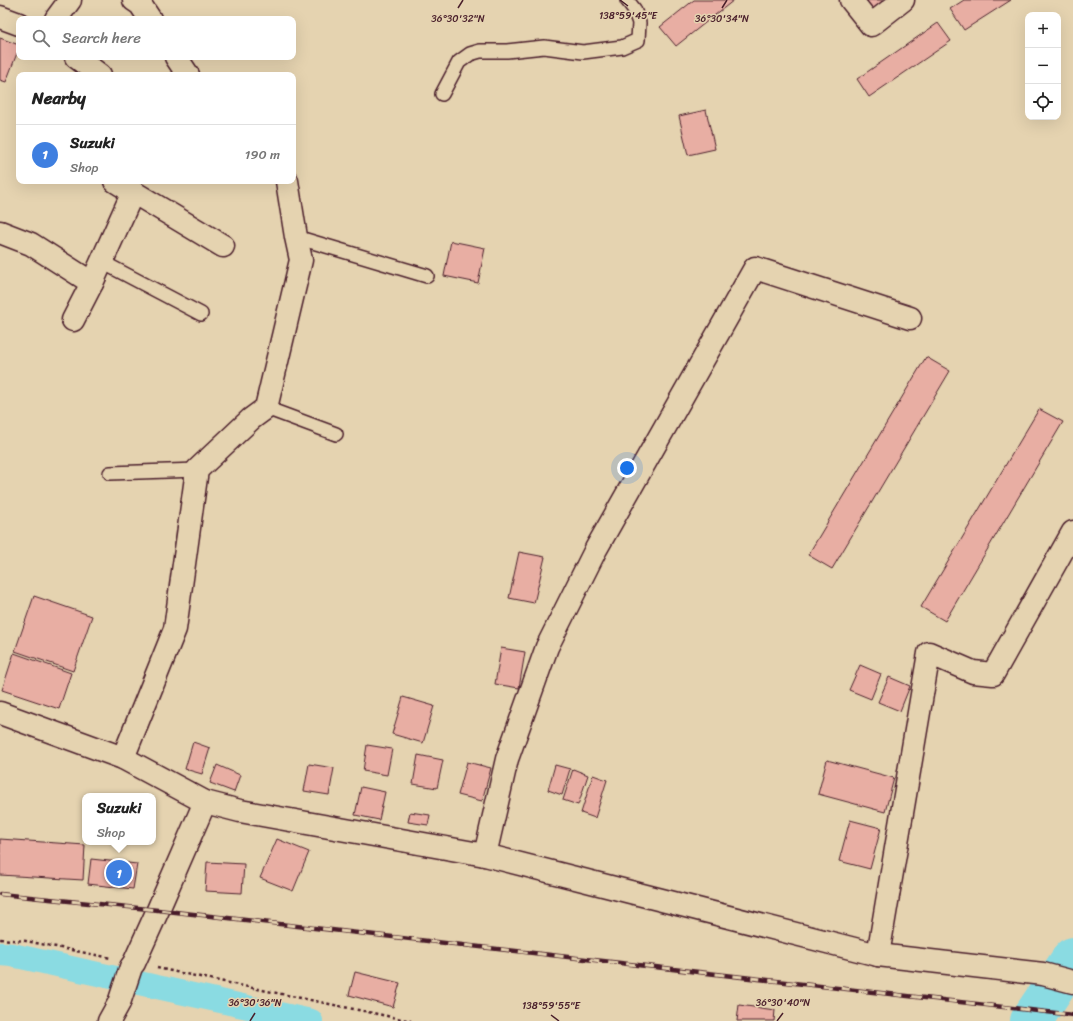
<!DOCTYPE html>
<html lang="en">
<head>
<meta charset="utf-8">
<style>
  body { margin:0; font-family:Sriracha,sans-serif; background:#f6f6f6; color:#222 }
  .controls { position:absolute; right:12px; top:12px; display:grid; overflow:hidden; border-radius:8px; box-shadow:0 4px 16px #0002 }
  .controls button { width:36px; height:36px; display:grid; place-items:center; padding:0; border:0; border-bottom:1px solid #e0e0e0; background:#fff; color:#222; font:20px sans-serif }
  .you { position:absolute; left:627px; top:468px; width:14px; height:14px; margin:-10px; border:3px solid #fff; border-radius:50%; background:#1a73e8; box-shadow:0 0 0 6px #1a73e833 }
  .badge { display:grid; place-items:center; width:26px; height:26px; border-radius:50%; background:#db2777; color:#fff; font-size:13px; font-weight:700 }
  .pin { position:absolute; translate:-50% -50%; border:2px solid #fff; box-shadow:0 1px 4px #0006 }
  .popup { position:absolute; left:82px; top:793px; width:74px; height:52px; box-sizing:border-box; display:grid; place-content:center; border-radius:8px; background:#fff; filter:drop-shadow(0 1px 3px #0005); font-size:13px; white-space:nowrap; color:#767676 }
  .popup b { font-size:15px; color:#222 }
  .popup::after { content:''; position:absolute; left:50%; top:100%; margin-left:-8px; border:8px solid transparent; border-top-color:#fff }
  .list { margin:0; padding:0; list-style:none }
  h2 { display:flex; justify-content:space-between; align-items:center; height:52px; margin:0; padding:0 16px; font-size:17px }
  h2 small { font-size:13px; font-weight:400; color:#767676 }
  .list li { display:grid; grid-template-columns:26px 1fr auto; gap:12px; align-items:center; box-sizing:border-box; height:60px; padding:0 16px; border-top:1px solid #e0e0e0 }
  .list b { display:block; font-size:15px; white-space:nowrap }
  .list p { margin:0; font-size:13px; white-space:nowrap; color:#767676 }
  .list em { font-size:13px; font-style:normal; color:#767676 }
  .icon { flex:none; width:22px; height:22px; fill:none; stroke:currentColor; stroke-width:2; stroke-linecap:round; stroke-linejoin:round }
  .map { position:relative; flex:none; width:1073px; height:1021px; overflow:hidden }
  .search { position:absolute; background:#fff; box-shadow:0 4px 16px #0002; left:16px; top:16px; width:280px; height:44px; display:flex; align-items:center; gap:10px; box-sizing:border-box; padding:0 14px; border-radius:8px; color:#767676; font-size:15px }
  .panel { position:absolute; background:#fff; box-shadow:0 4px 16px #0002; left:16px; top:72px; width:280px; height:112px; border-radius:8px }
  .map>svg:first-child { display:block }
</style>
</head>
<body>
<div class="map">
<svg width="1073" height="1021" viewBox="0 0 1073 1021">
  <rect width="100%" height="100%" fill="#e5d3b0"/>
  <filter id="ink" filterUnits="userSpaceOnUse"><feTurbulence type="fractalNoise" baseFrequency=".025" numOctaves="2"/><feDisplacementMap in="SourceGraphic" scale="8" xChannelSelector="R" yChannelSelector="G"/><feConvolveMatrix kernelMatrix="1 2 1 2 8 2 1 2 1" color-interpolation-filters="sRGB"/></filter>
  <g filter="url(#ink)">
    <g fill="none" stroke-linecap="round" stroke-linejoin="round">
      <!-- canal -->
      <path stroke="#8adbe2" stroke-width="24" d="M0,954L12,955L311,1021"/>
      <!-- river -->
      <path stroke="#8adbe2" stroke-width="42" d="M1031,1021L1073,958"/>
    </g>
    <!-- building -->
    <g fill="#e8aea3" stroke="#4a1f2b">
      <path d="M694,0H734L676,46L660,27Z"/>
      <path d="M862,0H887L871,12Z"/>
      <path d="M964,0H1011L964,30L950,9Z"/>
      <path d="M938,23L951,41L869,97L857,79Z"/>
      <path d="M0,38L19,45V48L6,82L0,80Z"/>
      <path d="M706,110L715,149L688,155L679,116Z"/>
      <path d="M451,241L485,248L478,283L444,276Z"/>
      <path d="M926,357L950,371L832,569L808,555Z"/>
      <path d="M1039,409L1063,422L945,621L921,607Z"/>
      <path d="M519,552L545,557L534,603L509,598Z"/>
      <path d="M34,596L92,616L73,671L15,651Z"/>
      <path d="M501,648L525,652L519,688L495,684Z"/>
      <path d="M14,653L71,673L59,709L2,690Z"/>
      <path d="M860,665L881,674L871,699L849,690Z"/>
      <path d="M889,677L910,686L900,711L878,702Z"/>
      <path d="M403,697L434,706L423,743L392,734Z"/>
      <path d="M193,742L210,748L202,774L185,769Z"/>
      <path d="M367,745L392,749L387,775L363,771Z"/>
      <path d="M418,755L443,760L437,788L413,784Z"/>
      <path d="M827,760L894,778L885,812L818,794Z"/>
      <path d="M467,762L491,768L482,801L458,795Z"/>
      <path d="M309,764L334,768L329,795L304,791Z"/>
      <path d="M217,765L240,775L234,792L210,783Z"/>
      <path d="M555,765L570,769L562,795L548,790Z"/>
      <path d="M573,769L588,775L578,805L563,800Z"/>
      <path d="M593,775L607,780L595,818L581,813Z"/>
      <path d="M361,787L385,792L379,820L355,815Z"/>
      <path d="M410,812L430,815L428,825L408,822Z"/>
      <path d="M850,820L881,828L870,869L839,861Z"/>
      <path d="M0,839L85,845L83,880L0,875Z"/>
      <path d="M277,839L309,852L293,891L260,878Z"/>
      <path d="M91,859L137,864L133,889L88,884Z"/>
      <path d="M207,862L244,864L242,893L205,891Z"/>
      <path d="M355,972L400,983L393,1007L349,995Z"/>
      <path d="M739,1005L775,1010L774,1021H737Z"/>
    </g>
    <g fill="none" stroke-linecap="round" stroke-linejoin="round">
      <defs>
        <g id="service">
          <path d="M442,94L459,62L470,54L480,51H507L544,47L583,52L622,47L638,40L639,23L634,9L627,0"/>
          <path d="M296,237L427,276"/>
          <path d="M102,262L201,314"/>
          <path d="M266,408L336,434"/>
          <path d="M110,473L197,470"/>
        </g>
        <g id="minor">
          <path d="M134,0L140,4L150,19"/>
          <path d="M851,0L871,25L903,0"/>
          <path d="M0,17L19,24"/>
          <path d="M56,19L70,0"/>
          <path d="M76,57L100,75"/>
          <path d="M176,57L188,75"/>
          <path d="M133,192L223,246"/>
          <path d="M0,232L31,244L92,283"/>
          <path d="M73,320L92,283L133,192L115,181"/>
          <path d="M0,713L123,758L205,802L240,811L485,855L878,955L1043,974L1073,982"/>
          <path d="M123,758L175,629L197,470L251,419L266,408L301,260L296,237L287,181"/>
          <path d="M485,855L507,759L547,647L596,549L755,268L910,318"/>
          <path d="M878,955L929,653L973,672L993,674L1073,532"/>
          <path d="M109,1021L119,1003L131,967L134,963L158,910L205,802"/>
        </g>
      </defs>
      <!-- service casing -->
      <use href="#service" stroke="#4a1f2b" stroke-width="16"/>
      <!-- minor casing -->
      <use href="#minor" stroke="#4a1f2b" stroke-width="25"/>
      <!-- path -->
      <g stroke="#4a1f2b" stroke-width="2.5" stroke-dasharray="3 3" stroke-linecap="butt">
        <path d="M0,939L26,941L111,958"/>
        <path d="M157,968L411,1021"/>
      </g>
      <!-- service -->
      <use href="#service" stroke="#e5d3b0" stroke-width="13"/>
      <!-- minor -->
      <use href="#minor" stroke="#e5d3b0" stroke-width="22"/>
      <defs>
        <path id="rail" d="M0,894L158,910L1073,1015"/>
      </defs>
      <!-- rail casing -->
      <use href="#rail" stroke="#4a1f2b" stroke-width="4.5"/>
      <!-- rail -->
      <use href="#rail" stroke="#e5d3b0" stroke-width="3" stroke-dasharray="9" stroke-linecap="butt"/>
    </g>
  </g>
  <!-- ticks -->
  <path fill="none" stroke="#4a1f2b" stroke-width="1.5" d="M620,0L628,6M458,8L463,0M722,8L727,0M551,1015L559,1021M250,1021L255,1013M777,1021L783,1013"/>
  <g font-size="10" text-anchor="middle" fill="#4a1f2b" stroke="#e5d3b0" stroke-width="3" stroke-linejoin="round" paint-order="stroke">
    <text x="628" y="19">138°59'45"E</text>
    <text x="458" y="22">36°30'32"N</text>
    <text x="722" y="22">36°30'34"N</text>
    <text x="255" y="1006">36°30'36"N</text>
    <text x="783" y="1006">36°30'40"N</text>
    <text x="551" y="1009">138°59'55"E</text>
  </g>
</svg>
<div class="controls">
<button>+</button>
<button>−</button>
<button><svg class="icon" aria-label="locate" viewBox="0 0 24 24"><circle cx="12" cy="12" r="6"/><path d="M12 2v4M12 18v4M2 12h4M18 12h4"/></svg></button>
</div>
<div class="you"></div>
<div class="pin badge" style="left:119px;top:873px;background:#3f7fe0">1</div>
<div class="popup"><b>Suzuki</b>Shop</div>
<div class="search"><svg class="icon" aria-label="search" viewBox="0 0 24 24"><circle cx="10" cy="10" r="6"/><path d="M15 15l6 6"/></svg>Search here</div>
<section class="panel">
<h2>Nearby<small></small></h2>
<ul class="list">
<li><span class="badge" style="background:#3f7fe0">1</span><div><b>Suzuki</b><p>Shop</p></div><em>190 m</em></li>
</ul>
</section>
</div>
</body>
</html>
